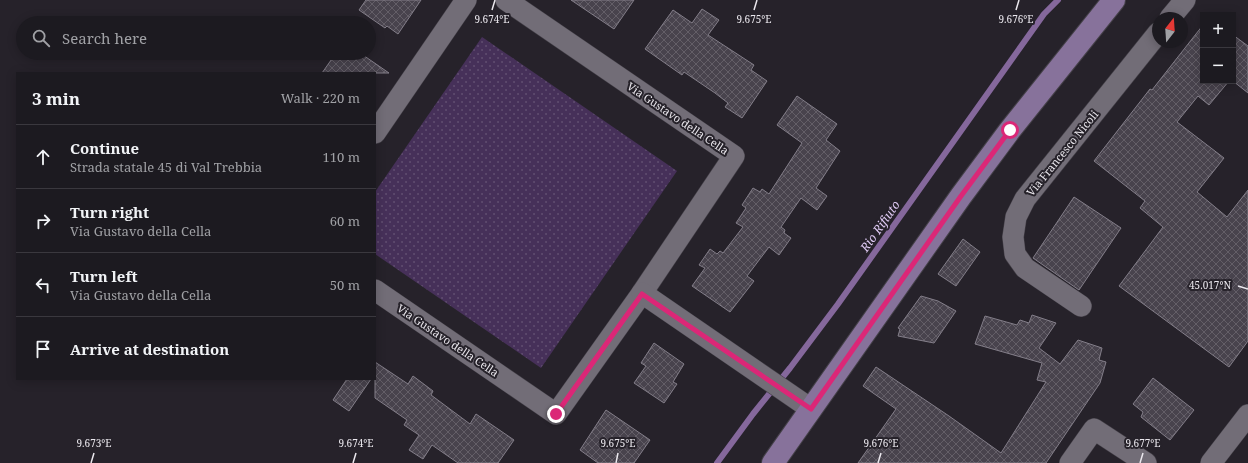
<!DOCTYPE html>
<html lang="en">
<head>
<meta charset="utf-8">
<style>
  body { margin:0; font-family:"Noto Serif",serif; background:#252329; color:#f1f3f6 }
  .controls { position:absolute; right:12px; top:12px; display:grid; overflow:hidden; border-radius:0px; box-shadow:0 2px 10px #0003 }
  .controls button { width:36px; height:36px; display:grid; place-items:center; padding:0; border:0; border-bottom:1px solid #3a383e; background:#1c1a20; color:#f1f3f6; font:20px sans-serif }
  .compass { position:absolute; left:1152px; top:12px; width:36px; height:36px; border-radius:50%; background:#1c1a20; box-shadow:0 2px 10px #0003; rotate:17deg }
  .stop { position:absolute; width:12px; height:12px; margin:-9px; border:3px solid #db2777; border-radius:50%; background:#fff }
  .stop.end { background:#db2777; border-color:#fff; box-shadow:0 1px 4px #0008 }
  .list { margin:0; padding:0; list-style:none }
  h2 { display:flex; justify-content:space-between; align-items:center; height:52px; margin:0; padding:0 16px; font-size:17px }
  h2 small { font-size:13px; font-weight:400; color:#a0a1a5 }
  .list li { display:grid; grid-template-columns:26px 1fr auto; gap:12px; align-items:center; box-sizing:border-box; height:64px; padding:0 16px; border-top:1px solid #3a383e }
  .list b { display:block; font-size:15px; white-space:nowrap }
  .list p { margin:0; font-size:13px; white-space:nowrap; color:#a0a1a5 }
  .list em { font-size:13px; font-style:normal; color:#a0a1a5 }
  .icon { flex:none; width:22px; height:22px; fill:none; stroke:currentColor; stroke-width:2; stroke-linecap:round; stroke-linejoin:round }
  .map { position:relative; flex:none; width:1248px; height:463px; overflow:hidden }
  .search { position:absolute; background:#1c1a20; box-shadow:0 2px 10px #0003; left:16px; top:16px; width:360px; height:44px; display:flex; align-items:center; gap:10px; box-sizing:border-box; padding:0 14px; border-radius:22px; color:#a0a1a5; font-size:15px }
  .panel { position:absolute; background:#1c1a20; box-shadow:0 2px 10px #0003; left:16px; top:72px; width:360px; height:308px; border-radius:0px }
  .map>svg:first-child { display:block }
</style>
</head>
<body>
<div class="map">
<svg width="1248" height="463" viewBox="0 0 1248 463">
  <defs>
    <pattern id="garden-dots" width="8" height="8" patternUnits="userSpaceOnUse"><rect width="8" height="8" fill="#463059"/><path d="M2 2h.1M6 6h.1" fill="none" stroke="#614e71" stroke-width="1.8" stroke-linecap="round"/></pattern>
    <pattern id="building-cross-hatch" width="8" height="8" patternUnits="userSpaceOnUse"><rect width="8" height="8" fill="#48434d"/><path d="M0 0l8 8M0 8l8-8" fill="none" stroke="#635e67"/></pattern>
  </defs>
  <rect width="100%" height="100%" fill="#26222a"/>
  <!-- garden -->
  <path fill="url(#garden-dots)" d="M482,37L677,171L541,368L375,254V192Z"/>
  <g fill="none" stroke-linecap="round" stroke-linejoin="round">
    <!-- stream -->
    <path stroke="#85689c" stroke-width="6" d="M717,463L753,414L790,368L838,304L1044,14L1058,0"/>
  </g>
  <!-- building -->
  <g fill="url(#building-cross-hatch)" stroke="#837e89">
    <path d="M366,0H421L398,34L387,26L385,28L359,10Z"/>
    <path d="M571,0H634L614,29Z"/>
    <path d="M702,9L719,20L708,35L754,65L751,70L767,81L742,118L725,107L728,103L715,93L684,72L682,75L645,49L673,10L692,23Z"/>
    <path d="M1203,25V81H1229L1209,105L1198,96L1177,122L1224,158L1197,192L1227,217L1248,190V341L1229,367L1119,286L1163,227L1140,208L1145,201L1094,161L1150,89L1152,90Z"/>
    <path d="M1233,35L1248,46V93L1233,81Z"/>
    <path d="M336,53H360L389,73H322Z"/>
    <path d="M797,96L837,124L826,140L840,151L816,188L827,196L817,210L801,198L781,227L785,230L784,233L791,238L779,255L769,247L747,276L754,281L730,312L692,286L705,268L699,265L710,249L717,254L720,251L723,253L743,227L736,223L746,208L742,205L753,188L760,192L762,189L769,194L802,143L777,125Z"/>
    <path d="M1074,197L1121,228L1079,290L1033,258Z"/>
    <path d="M963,239L980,252L956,286L938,274Z"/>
    <path d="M921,296L938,301L956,311L934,343L898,336L900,329L898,328Z"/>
    <path d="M1032,315L1056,323L1039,348L1060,364L1078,340L1102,348L1099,360L1106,362L1100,383L1046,463H858L896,409L863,386L876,367L949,416L1001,453L1046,382L1037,380L1042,363L975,344L985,316L1017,325L1020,320L1029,323Z"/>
    <path d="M654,343L684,364L673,382L677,384L664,403L634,383L646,366L641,363Z"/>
    <path d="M375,362L408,384L413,376L433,391L431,395L470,424L476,414L514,440L498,463H458L432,445L423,459L409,450L419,435L404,425L407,420L375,398Z"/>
    <path d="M1153,378L1194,410L1170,440L1141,417L1143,412L1133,404Z"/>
    <path d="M347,379H371L349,411L333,400Z"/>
    <path d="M606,410L650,440L634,463H598L580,450Z"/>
  </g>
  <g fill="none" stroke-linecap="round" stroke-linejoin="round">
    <defs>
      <g id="minor">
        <path d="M1170,18L1185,0"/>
        <path d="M375,133L466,0"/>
        <path d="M375,290L556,414L642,293L734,156L506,0"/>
        <path d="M642,293L811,409"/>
        <path d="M1081,306L1025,268L1015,254L1013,237L1016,217L1025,199L1158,33"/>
        <path d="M1070,463L1094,429L1146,463"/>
        <path d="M1211,463L1248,415"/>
      </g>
      <path id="major" d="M773,463L961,196L1010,130L1114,0"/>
    </defs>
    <!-- minor casing -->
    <use href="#minor" stroke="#444048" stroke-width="22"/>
    <!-- major casing -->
    <use href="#major" stroke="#444048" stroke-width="24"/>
    <!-- minor -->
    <use href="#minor" stroke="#726d77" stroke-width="21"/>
    <!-- major -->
    <use href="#major" stroke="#87729b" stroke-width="22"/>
  </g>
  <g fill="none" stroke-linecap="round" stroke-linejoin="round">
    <!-- route -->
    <path stroke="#db2777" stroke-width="5" d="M556,414L642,294L811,409L961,196L1010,130"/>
  </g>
  <!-- ticks -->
  <path fill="none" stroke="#ebe8ee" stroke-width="1.5" d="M492,10L495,0M754,10L757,0M1016,10L1019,0M1238,286L1248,289M91,463L94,453M353,463L356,453M616,463L618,453M878,463L881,453M1140,463L1143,453"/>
  <g text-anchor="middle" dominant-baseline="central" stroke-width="4" stroke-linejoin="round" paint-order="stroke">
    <!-- street labels -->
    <g font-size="11" fill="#ebe8ee" stroke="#26222a">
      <text transform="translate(678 118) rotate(34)">Via Gustavo della Cella</text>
      <text transform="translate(1062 153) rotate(-51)">Via Francesco Nicoli</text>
      <text transform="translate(448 340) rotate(34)">Via Gustavo della Cella</text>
    </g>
    <!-- water labels -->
    <g font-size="12" font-style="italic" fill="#e0cbf5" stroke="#26222a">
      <text transform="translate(880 226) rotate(-55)">Rio Rifiuto</text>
    </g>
  </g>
  <g font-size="10" text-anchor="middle" fill="#ebe8ee" stroke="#26222a" stroke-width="4" stroke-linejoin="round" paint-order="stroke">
    <text x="492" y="23">9.674°E</text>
    <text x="754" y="23">9.675°E</text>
    <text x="1016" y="23">9.676°E</text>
    <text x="1210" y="289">45.017°N</text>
    <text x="94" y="447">9.673°E</text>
    <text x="356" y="447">9.674°E</text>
    <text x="618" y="447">9.675°E</text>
    <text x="881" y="447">9.676°E</text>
    <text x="1143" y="447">9.677°E</text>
  </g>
</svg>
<div class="controls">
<button>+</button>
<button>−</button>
</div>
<svg class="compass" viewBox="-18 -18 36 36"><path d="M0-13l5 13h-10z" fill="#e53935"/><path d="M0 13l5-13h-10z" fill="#a0a1a5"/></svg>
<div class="stop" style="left:1010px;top:130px"></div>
<div class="stop end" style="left:556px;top:414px"></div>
<div class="search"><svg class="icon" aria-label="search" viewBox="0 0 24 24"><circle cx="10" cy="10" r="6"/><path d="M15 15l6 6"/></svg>Search here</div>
<section class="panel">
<h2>3 min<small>Walk · 220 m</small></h2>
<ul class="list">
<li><svg class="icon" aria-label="ahead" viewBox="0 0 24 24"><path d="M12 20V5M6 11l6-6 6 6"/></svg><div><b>Continue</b><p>Strada statale 45 di Val Trebbia</p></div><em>110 m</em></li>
<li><svg class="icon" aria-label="right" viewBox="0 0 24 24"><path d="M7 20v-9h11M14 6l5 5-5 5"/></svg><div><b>Turn right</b><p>Via Gustavo della Cella</p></div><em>60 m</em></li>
<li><svg class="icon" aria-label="left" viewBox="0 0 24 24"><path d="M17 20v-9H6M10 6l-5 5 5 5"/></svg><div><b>Turn left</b><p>Via Gustavo della Cella</p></div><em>50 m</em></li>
<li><svg class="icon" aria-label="arrive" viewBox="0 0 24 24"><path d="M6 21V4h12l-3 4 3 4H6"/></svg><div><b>Arrive at destination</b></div></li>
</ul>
</section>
</div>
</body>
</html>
